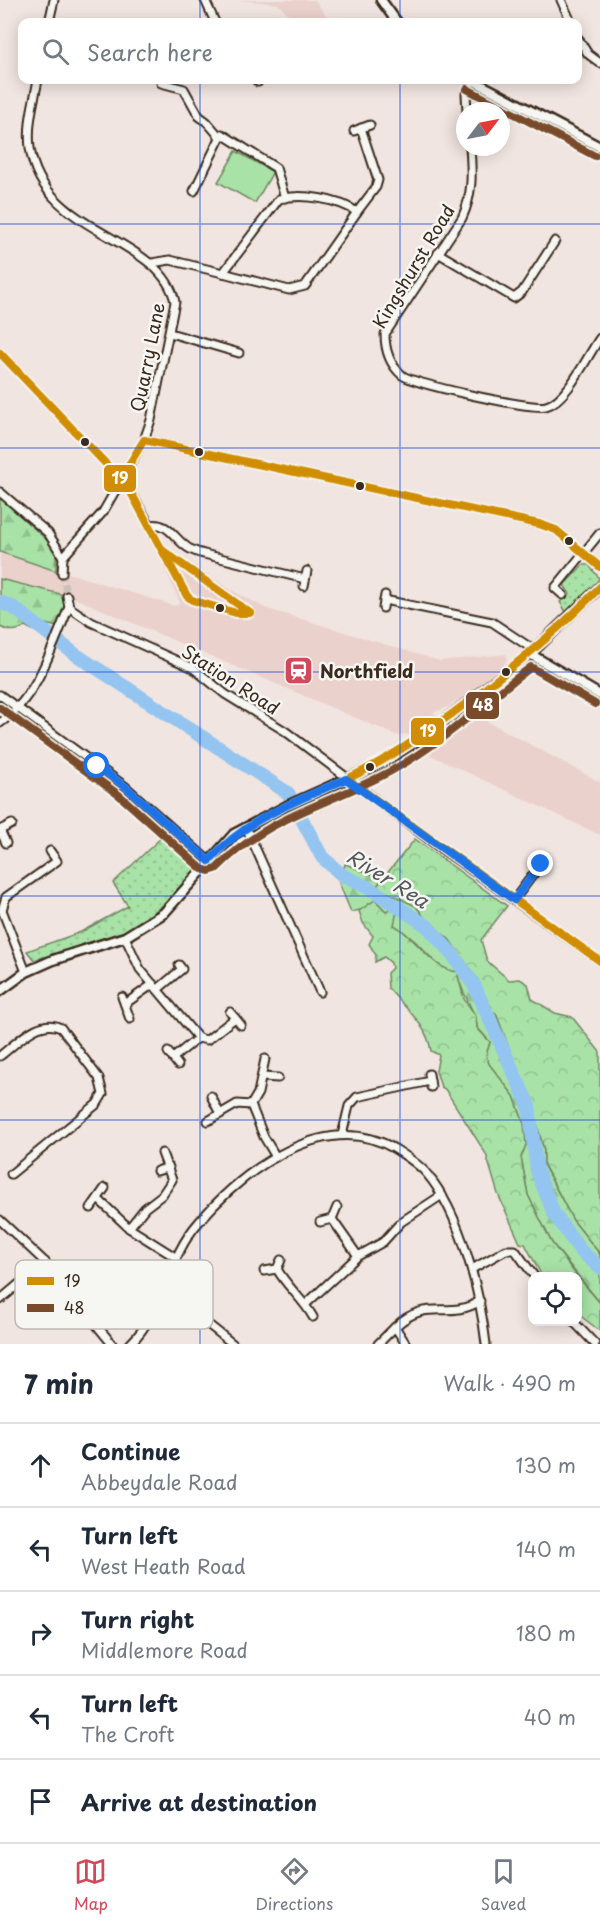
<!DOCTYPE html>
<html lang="en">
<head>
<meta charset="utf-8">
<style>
  body { margin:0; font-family:"Playpen Sans",sans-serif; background:#f6f6f7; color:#1f2937 }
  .controls { position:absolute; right:18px; bottom:18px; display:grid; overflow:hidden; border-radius:12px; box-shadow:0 3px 15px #0003 }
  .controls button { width:54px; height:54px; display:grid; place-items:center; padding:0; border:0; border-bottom:2px solid #e0e1e3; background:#fff; color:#1f2937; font:30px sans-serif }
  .compass { position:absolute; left:456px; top:102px; width:54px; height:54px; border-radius:50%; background:#fff; box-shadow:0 3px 15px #0003; rotate:58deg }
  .stop { position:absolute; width:18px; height:18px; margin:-14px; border:4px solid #1a73e8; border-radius:50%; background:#fff }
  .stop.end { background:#1a73e8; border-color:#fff; box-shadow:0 2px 6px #0008 }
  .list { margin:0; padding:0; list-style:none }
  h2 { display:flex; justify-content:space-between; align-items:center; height:78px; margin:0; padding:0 24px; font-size:26px }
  h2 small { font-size:20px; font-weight:400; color:#747a83 }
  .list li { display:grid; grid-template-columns:39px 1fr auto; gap:18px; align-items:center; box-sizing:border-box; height:84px; padding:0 24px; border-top:2px solid #e0e1e3 }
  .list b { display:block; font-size:22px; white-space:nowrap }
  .list p { margin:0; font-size:20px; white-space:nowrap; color:#747a83 }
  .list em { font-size:20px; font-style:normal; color:#747a83 }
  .icon { flex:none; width:33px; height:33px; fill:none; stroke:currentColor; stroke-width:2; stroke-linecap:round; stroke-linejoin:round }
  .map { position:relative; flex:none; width:600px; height:1344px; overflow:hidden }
  .search { position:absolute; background:#fff; box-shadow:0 3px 15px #0003; left:18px; right:18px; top:18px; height:66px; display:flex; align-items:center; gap:15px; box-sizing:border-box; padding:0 21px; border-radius:12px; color:#747a83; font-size:22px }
  .sheet { height:498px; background:#fff }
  nav { display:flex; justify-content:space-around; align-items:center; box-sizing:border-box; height:84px; border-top:2px solid #e0e1e3; background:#fff; font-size:16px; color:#747a83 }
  nav a { display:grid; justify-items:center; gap:3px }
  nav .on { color:#d1495b }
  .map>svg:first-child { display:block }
</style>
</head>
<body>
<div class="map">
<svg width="600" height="1344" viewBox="0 0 600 1344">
  <defs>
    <pattern id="grass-dots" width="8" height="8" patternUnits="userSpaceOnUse" patternTransform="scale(1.5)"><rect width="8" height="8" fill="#a8e2a7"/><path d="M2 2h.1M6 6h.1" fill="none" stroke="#92c28f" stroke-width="1.8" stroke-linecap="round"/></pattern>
    <pattern id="forest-firs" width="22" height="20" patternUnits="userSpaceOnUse" patternTransform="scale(1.5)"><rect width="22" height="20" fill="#a8e2a7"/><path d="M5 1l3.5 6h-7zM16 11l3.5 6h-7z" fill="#92c28f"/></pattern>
    <pattern id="park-crowns" width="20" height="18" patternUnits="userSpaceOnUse" patternTransform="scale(1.5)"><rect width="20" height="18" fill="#a8e2a7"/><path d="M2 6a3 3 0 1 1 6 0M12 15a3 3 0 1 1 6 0" fill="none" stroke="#92c28f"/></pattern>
  </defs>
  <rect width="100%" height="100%" fill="#f1e5e1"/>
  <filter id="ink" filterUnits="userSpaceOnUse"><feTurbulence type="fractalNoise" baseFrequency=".0167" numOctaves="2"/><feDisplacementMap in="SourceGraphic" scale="12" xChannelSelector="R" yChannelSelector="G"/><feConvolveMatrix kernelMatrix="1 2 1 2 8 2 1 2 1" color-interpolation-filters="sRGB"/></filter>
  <g filter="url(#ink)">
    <!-- built -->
    <g fill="#ebd1cc">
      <path d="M239,0H315L327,17L320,22H296L278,4Z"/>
      <path d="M167,546L226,587L265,608L440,661L506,654L507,660L502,667L484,682L448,707L432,713L453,722L468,711L600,782V835L422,751L426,742L405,734L398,736L79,600L0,579V552L175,606L180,603L160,558Z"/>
    </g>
    <!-- grass -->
    <g fill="url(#grass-dots)" stroke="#728662" stroke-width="1.5">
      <path d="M583,565H589L599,578L593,590L566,612L560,602L570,594L564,585Z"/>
      <path d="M166,833L196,863L195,869L169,900L140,923L123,932L34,960L27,951L81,932L128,906L113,883Z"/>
    </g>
    <!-- forest -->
    <g fill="url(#forest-firs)" stroke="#728662" stroke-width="1.5">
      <path d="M0,498L49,542L56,555V571L0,552Z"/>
      <path d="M0,579L61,594L65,608L57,627L46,624L34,631L25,626C17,632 9,632 0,627Z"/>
      <path d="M345,864L382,878L377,887L416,906L428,922L449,939L463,957L496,1013L536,1120L544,1150V1166L573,1220L600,1254V1303L552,1243L528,1195L521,1157L526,1145L524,1124L514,1096L489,1064L486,1055L490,1042L477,1027C477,1013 461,993 458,976L439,966L415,941L394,925L379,905L369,903L365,909L351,912L339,883Z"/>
    </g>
    <!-- park -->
    <g fill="url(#park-crowns)" stroke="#728662" stroke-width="1.5">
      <path d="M415,839L507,906L481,940L487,961L509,980L520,979L528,984L532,999L555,1013L572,1017L600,1052V1254L573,1220L544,1165V1150L536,1120L496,1013L490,1010L478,980L449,939L428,922L416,906L376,887Z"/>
      <path d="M375,900L386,911L390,909L397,911L394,925C417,937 432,971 459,972L458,976L464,999L476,1016L477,1028L490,1042L486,1055L489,1064L514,1096L524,1124L526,1145L521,1157L528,1195L552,1243L577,1276H542L525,1244L520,1243L498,1194L486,1154L445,1089L441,1087L436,1071L439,1055L431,1051C427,1024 405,1008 388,988L387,973L392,968L391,963L384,957L375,962L376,955L369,944L373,936L363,923L359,911Z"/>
      <path d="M578,1277L600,1303V1331L578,1314Z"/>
    </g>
    <!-- pitch -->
    <path fill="#a8e2a7" stroke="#728662" stroke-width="1.5" d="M236,151L273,172L255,203L218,182Z"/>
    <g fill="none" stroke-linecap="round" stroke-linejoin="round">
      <!-- river -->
      <path stroke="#94c5f0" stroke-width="14" d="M0,602L14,608L75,654L288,793L322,857L342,875L371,889L427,926L453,955L474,985L529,1106L537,1171L554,1214L580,1250L600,1268"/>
      <!-- minor-tunnel -->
      <path stroke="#cdc0ba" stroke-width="7" stroke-dasharray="7 3.5" stroke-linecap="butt" d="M62,573L67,596"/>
      <defs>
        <g id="minor">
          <path d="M205,0L215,22"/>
          <path d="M561,0L571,22"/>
          <path d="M49,22L54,0"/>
          <path d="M578,38L588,54L600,63"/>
          <path d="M38,80C34,101 27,125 30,148C42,235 161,235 175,302L151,420L144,440L103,512L63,557L62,573"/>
          <path d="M256,80L258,82"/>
          <path d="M161,83L184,89L199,116L207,122L219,136"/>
          <path d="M467,111L466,94L472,80"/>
          <path d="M354,131L370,125"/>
          <path d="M470,147C472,173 473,194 462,218L385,334C385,350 389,364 402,375C412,384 532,410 546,406C568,400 587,356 600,338"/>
          <path d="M194,191L222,134L276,168L285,198"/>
          <path d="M438,253L514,298L522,292L555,241"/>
          <path d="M152,263L170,260L223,273L279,199C302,193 338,199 357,212L376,187L378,180L361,128"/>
          <path d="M223,273L289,290L305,286L357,212"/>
          <path d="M170,333L239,353"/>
          <path d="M0,353L128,487L150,525C169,521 175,541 190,549C194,551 199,553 204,554L305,579"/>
          <path d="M144,440L539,524L556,530L600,567"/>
          <path d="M0,492L48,533L63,557"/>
          <path d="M304,586L307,571"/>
          <path d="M563,595L555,588L600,533"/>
          <path d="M67,596L69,607"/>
          <path d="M384,600L492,622L534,650"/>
          <path d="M69,607L91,622L193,668L225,694L285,731L439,847L600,961"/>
          <path d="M383,608L385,595"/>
          <path d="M0,695L126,787L209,861"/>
          <path d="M0,723C37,698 52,647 69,607"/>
          <path d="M246,827L320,992"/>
          <path d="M0,830L6,843"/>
          <path d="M0,830L12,824"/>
          <path d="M514,900L541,864"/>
          <path d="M125,937L140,969L198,1038L207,1040L235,1018"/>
          <path d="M26,972L2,910L6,897L57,861L50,851"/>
          <path d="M158,989L182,969L179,965"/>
          <path d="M122,997L130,1019"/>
          <path d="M125,1004L153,984"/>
          <path d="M230,1012L241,1025"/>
          <path d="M168,1052L178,1065"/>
          <path d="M0,1056C17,1043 39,1017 61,1028L99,1078L103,1094L97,1104L11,1174"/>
          <path d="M173,1058L198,1038"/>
          <path d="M265,1059L258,1093L251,1105L264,1137L276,1157"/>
          <path d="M429,1074L431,1087"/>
          <path d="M262,1077L278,1078"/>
          <path d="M211,1096L220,1114"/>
          <path d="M208,1121L237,1104L251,1105"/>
          <path d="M342,1135L349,1106L357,1097L430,1081"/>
          <path d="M157,1171L169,1167"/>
          <path d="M98,1199L129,1228L175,1257"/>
          <path d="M91,1208L105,1188"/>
          <path d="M332,1219L358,1256"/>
          <path d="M0,1220L45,1262L112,1344"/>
          <path d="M320,1222L332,1219L337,1207"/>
          <path d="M129,1228L145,1208L162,1195L172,1180L162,1153"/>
          <path d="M277,1269C287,1287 303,1299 313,1317"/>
          <path d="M472,1269L506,1250H515L534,1276"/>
          <path d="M264,1271L277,1269L281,1260"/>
          <path d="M161,1296L190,1310L233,1344"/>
          <path d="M0,1300L45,1262"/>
          <path d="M306,1304L358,1256L383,1242L401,1222L442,1195"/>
          <path d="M574,1322L595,1344"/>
          <path d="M395,1327C427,1296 448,1321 480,1301"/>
          <path d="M130,1344C165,1310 166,1259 199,1222C244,1170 325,1108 395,1149C406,1156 419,1164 427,1174C461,1214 480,1292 486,1344"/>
          <path d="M378,1344L395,1327L406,1344"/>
        </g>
        <g id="tertiary">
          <path d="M381,0L397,22"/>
          <path d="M472,80L600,147"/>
          <path d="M530,654L600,695"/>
          <path d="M446,719L530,654L600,587"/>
          <path d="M431,731L435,728"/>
          <path d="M0,991L26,972L53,960L125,937L164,913L234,834L287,806L383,763L419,739"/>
        </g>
      </defs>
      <!-- minor casing -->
      <use href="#minor" stroke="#3b2a1e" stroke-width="11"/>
      <!-- tertiary casing -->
      <use href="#tertiary" stroke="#3b2a1e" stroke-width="13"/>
      <!-- minor -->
      <use href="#minor" stroke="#f6f6f2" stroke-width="7"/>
      <!-- tertiary -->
      <use href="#tertiary" stroke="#f6f6f2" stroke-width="8"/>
      <defs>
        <g id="bus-1">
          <path d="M0,353L128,487L162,550"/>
          <path d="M121,478L144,440L539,524L556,530L600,567"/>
          <path d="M162,550L250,613H236L192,600L187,596Z"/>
          <path d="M600,587C565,624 526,656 486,688C442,722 398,755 347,779L600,961"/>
        </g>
        <g id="bus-2">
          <path d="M467,89L595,156"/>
          <path d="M0,708L119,795L202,869L209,871L216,869C271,814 326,806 391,771C442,743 485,702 531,667L595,704"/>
        </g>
      </defs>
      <!-- bus-1 casing -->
      <use href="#bus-1" stroke="#f6f6f2" stroke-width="12"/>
      <!-- bus-2 casing -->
      <use href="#bus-2" stroke="#f6f6f2" stroke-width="12"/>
      <!-- bus-1 -->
      <use href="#bus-1" stroke="#d18d06" stroke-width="8"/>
      <!-- bus-2 -->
      <use href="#bus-2" stroke="#7a4b2a" stroke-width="8"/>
    </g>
  </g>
  <g fill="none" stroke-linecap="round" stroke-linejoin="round" filter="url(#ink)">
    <!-- route -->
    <path stroke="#1a73e8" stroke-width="8" d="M97,766L126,787L209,861C245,819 297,801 346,779L514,900L541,864"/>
  </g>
  <!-- grid -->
  <path fill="none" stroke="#1d4ed8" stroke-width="1.5" stroke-opacity="0.55" d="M200,0V22M400,0V22M200,80V1344M400,80V1344M0,224H600M0,448H600M0,672H600M0,896H600M0,1120H600"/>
  <!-- icons -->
  <defs>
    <symbol id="station-square" viewBox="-11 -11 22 22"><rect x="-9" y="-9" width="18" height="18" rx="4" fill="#d1495b" stroke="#f6f6f2"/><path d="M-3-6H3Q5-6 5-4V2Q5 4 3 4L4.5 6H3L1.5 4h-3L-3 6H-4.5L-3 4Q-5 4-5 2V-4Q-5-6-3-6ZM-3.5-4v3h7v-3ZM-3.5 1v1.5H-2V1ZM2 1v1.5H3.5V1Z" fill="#fff"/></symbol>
  </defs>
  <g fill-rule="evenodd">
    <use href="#station-square" x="282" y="654" width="33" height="33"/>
  </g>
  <!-- markers -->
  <g fill="#3b2a1e" stroke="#f6f6f2" stroke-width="2">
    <circle cx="85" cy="442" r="5"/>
    <circle cx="199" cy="452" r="5"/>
    <circle cx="360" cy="486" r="5"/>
    <circle cx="569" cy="541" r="5"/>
    <circle cx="220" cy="608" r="5"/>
    <circle cx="506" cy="672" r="5"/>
    <circle cx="370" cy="767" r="5"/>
  </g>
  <g text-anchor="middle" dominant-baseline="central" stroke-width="5" stroke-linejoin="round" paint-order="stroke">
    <!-- street labels -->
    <g font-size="18" fill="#3b2a1e" stroke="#f6f6f2">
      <text transform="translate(413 266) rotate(-59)">Kingshurst Road</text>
      <text transform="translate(147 357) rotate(-79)">Quarry Lane</text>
      <text transform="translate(231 679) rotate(33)">Station Road</text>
    </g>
    <!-- poi labels -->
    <g font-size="18" font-weight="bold" fill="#3b2a1e" stroke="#f6f6f2" text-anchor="start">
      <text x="320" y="670">Northfield</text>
    </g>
    <!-- water labels -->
    <g font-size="20" font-style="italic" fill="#56585d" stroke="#f6f6f2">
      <text transform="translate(388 878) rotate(32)">River Rea</text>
    </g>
  </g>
  <!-- legend -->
  <rect x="15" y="1260" width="198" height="69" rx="9" fill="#f6f6f2" stroke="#beb9b2" stroke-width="1.5"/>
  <rect x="27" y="1277" width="27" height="8" fill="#d18d06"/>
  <rect x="27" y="1304" width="27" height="8" fill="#7a4b2a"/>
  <g font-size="16" fill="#3b2a1e">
    <text x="64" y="1287">19</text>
    <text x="64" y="1314">48</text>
  </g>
  <g stroke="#f6f6f2" stroke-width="2">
    <rect x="103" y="464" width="34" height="29" rx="6" fill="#d18d06"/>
    <rect x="465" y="691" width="35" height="29" rx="6" fill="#7a4b2a"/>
    <rect x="410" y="717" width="35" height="29" rx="6" fill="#d18d06"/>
  </g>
  <g font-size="16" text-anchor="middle" font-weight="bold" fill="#fff">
    <text x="120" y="484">19</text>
    <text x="483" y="711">48</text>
    <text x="428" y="737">19</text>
  </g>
</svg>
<div class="controls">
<button><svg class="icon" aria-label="locate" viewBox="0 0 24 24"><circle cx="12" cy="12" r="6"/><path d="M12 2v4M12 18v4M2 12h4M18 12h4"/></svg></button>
</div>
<svg class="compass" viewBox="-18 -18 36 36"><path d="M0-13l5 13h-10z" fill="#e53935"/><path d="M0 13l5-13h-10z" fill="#747a83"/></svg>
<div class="stop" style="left:97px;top:766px"></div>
<div class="stop end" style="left:541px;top:864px"></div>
<div class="search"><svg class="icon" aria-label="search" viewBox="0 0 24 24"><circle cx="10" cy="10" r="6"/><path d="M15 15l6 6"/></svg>Search here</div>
</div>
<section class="sheet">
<h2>7 min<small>Walk · 490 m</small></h2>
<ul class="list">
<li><svg class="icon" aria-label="ahead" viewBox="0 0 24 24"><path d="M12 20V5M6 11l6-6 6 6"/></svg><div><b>Continue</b><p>Abbeydale Road</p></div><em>130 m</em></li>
<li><svg class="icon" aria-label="left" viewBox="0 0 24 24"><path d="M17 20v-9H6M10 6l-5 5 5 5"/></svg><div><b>Turn left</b><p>West Heath Road</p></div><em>140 m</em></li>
<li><svg class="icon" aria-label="right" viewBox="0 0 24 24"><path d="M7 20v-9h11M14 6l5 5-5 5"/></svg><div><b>Turn right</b><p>Middlemore Road</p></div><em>180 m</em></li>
<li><svg class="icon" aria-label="left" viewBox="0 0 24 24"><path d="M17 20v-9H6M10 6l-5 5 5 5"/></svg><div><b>Turn left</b><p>The Croft</p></div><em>40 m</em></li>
<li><svg class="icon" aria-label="arrive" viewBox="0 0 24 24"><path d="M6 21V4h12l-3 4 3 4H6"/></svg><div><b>Arrive at destination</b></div></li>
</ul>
</section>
<nav>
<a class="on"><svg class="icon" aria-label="map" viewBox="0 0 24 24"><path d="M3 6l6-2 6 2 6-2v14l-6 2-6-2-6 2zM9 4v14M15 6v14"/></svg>Map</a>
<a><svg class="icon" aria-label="directions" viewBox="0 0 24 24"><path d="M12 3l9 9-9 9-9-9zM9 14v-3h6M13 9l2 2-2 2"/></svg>Directions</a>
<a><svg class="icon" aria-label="saved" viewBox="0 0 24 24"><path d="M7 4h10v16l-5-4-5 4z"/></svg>Saved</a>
</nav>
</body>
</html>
